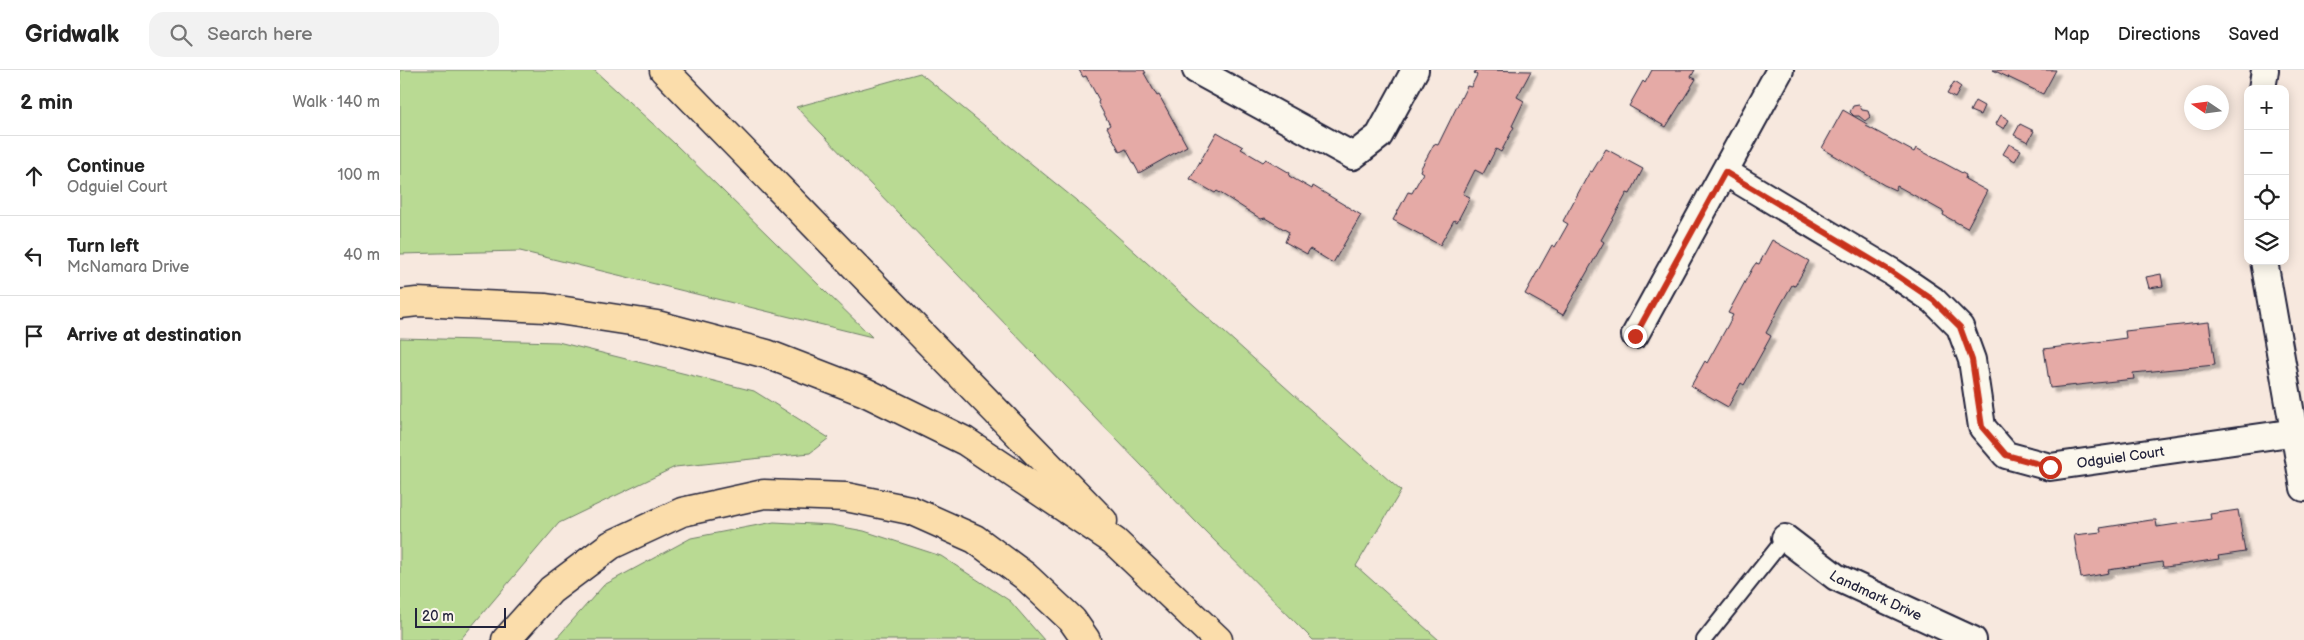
<!DOCTYPE html>
<html lang="en">
<head>
<meta charset="utf-8">
<style>
  body { margin:0; font-family:"Balsamiq Sans",sans-serif; background:#f2f2f2; color:#222 }
  .controls { position:absolute; right:15px; top:15px; display:grid; overflow:hidden; border-radius:10px; box-shadow:0 2px 12px #0003 }
  .controls button { width:45px; height:45px; display:grid; place-items:center; padding:0; border:0; border-bottom:1px solid #e0e0e0; background:#fff; color:#222; font:25px sans-serif }
  .compass { position:absolute; left:1784px; top:15px; width:45px; height:45px; border-radius:50%; background:#fff; box-shadow:0 2px 12px #0003; rotate:283deg }
  .scale { position:absolute; left:15px; bottom:12px; width:91px; box-sizing:border-box; padding-left:5px; border:2px solid #22223b; border-top:0; font-size:14px; line-height:18px; white-space:nowrap; color:#22223b; -webkit-text-stroke:4px #fbf7ec; paint-order:stroke }
  .stop { position:absolute; width:15px; height:15px; margin:-11px; border:4px solid #c8321e; border-radius:50%; background:#fff }
  .stop.end { background:#c8321e; border-color:#fff; box-shadow:0 1px 5px #0008 }
  .list { margin:0; padding:0; list-style:none }
  h2 { display:flex; justify-content:space-between; align-items:center; height:65px; margin:0; padding:0 20px; font-size:21px }
  h2 small { font-size:16px; font-weight:400; color:#767676 }
  .list li { display:grid; grid-template-columns:32px 1fr auto; gap:15px; align-items:center; box-sizing:border-box; height:80px; padding:0 20px; border-top:1px solid #e0e0e0 }
  .list b { display:block; font-size:19px; white-space:nowrap }
  .list p { margin:0; font-size:16px; white-space:nowrap; color:#767676 }
  .list em { font-size:16px; font-style:normal; color:#767676 }
  .icon { flex:none; width:28px; height:28px; fill:none; stroke:currentColor; stroke-width:2; stroke-linecap:round; stroke-linejoin:round }
  .map { position:relative; flex:none; width:1904px; height:570px; overflow:hidden }
  header { display:flex; align-items:center; gap:30px; box-sizing:border-box; height:70px; padding:0 25px; background:#fff; border-bottom:1px solid #e0e0e0 }
  header strong { font-size:24px }
  nav { display:flex; gap:28px; margin-inline-start:auto; font-size:18px }
  .search { width:350px; height:45px; background:#f2f2f2; display:flex; align-items:center; gap:12px; box-sizing:border-box; padding:0 18px; border-radius:15px; color:#767676; font-size:19px }
  main { display:flex }
  aside { flex:1; background:#fff }
  .map>svg:first-child { display:block }
</style>
</head>
<body>
<header>
<strong>Gridwalk</strong>
<div class="search"><svg class="icon" aria-label="search" viewBox="0 0 24 24"><circle cx="10" cy="10" r="6"/><path d="M15 15l6 6"/></svg>Search here</div>
<nav><a>Map</a><a>Directions</a><a>Saved</a></nav>
</header>
<main>
<aside>
<h2>2 min<small>Walk · 140 m</small></h2>
<ul class="list">
<li><svg class="icon" aria-label="ahead" viewBox="0 0 24 24"><path d="M12 20V5M6 11l6-6 6 6"/></svg><div><b>Continue</b><p>Odguiel Court</p></div><em>100 m</em></li>
<li><svg class="icon" aria-label="left" viewBox="0 0 24 24"><path d="M17 20v-9H6M10 6l-5 5 5 5"/></svg><div><b>Turn left</b><p>McNamara Drive</p></div><em>40 m</em></li>
<li><svg class="icon" aria-label="arrive" viewBox="0 0 24 24"><path d="M6 21V4h12l-3 4 3 4H6"/></svg><div><b>Arrive at destination</b></div></li>
</ul>
</aside>
<div class="map">
<svg width="1904" height="570" viewBox="0 0 1904 570">
  <defs>
    <filter id="shadow"><feDropShadow dx="4.5" dy="4.5" stdDeviation="1" flood-color="#0004"/></filter>
  </defs>
  <rect width="100%" height="100%" fill="#f7e8de"/>
  <filter id="ink" filterUnits="userSpaceOnUse"><feTurbulence type="fractalNoise" baseFrequency=".02" numOctaves="2"/><feDisplacementMap in="SourceGraphic" scale="10" xChannelSelector="R" yChannelSelector="G"/><feConvolveMatrix kernelMatrix="1 2 1 2 8 2 1 2 1" color-interpolation-filters="sRGB"/></filter>
  <g filter="url(#ink)">
    <!-- green -->
    <g fill="#b9da93" stroke="#6e7e67">
      <path d="M0,0H194L274,73L472,267L120,181L0,184Z"/>
      <path d="M520,3L687,139L1001,421L956,496L1039,570H913L796,452L396,37Z"/>
      <path d="M0,268L158,272L354,321L429,368L410,383L275,397L159,453L60,570H0Z"/>
      <path d="M374,452L432,455L464,461L541,486L610,531L644,570H155L204,515L291,468Z"/>
    </g>
    <!-- building -->
    <g fill="#e5aaa6" stroke="#22223b" filter="url(#shadow)">
      <path d="M679,0H744L746,3H744L757,26L759,25L787,76L739,103L726,79L720,82L707,57L710,55L698,33L699,30L686,6L683,7Z"/>
      <path d="M1076,0L1131,1L1117,27L1124,31L1112,56L1114,57L1101,82L1096,79L1083,104L1075,100L1063,124L1070,127L1057,152L1054,150L1040,175L993,150L1008,122L1012,123L1023,103L1020,101L1021,98L1034,74L1038,75L1067,16L1071,17L1077,5L1074,3Z"/>
      <path d="M1252,0H1295L1291,7L1296,9L1266,57L1229,36L1243,11L1245,13Z"/>
      <path d="M1593,0H1656L1643,24Z"/>
      <path d="M1554,12L1561,17L1555,28L1547,24Z"/>
      <path d="M1575,31L1584,36L1580,45L1570,41Z"/>
      <path d="M1459,35L1462,40L1468,41L1470,47L1465,51L1459,46H1454L1450,42L1453,36Z"/>
      <path d="M1443,40L1467,54L1466,56L1470,58L1514,82L1516,78L1566,105L1565,109L1587,121L1567,158L1543,145L1544,142L1501,118L1497,116L1495,120L1484,115L1422,78Z"/>
      <path d="M1601,45L1609,50L1604,59L1596,54Z"/>
      <path d="M1620,54L1634,61L1628,72L1614,65Z"/>
      <path d="M817,62L843,77L841,79L863,92L866,89L890,103L889,106L912,119L913,116L961,145L933,193L910,179L907,184L885,172L889,162L865,148L861,149L817,121L815,123L790,109Z"/>
      <path d="M1609,74L1621,80L1615,91L1603,84Z"/>
      <path d="M1206,79L1243,99L1230,124L1227,123L1201,170L1204,172L1163,245L1125,224L1152,175L1155,177L1168,154L1163,151L1188,105L1190,101L1192,102Z"/>
      <path d="M1372,170L1409,191L1395,216L1392,215L1380,236L1366,263L1371,266L1369,270L1344,315L1341,313L1328,337L1291,316L1305,291L1307,293L1328,255L1333,245L1328,243L1353,197L1356,193L1359,194Z"/>
      <path d="M1761,204L1763,216L1749,218L1746,207Z"/>
      <path d="M1809,252L1815,295L1733,303L1734,309L1650,318L1644,279L1726,268L1725,261Z"/>
      <path d="M1838,440L1845,482L1818,486L1819,489L1766,497H1763L1762,492L1708,500L1709,503L1681,508L1674,465L1701,462L1700,458L1751,450H1756L1757,457L1811,449L1810,444Z"/>
    </g>
    <g fill="none" stroke-linecap="round" stroke-linejoin="round">
      <defs>
        <path id="lane" d="M1304,570L1385,468"/>
        <g id="street">
          <path d="M796,0L953,86L979,66L1015,0"/>
          <path d="M1862,19L1865,0"/>
          <path id="s1" d="M1325,102L1492,202L1533,230L1560,257L1572,290L1582,357L1606,385L1650,397L1896,362"/>
          <path d="M1864,191L1904,418"/>
          <path d="M1235,265L1380,0"/>
          <path id="s2" d="M1385,468L1436,507L1573,570"/>
        </g>
        <g id="highway">
          <path d="M264,0L703,451"/>
          <path d="M0,234L17,232L146,238L257,255L367,284L465,322L565,371L714,471L818,570"/>
          <path d="M106,570L151,520L211,475L282,442L364,424L446,427L510,440L575,469L625,506L672,550L686,570"/>
        </g>
      </defs>
      <!-- lane casing -->
      <use href="#lane" stroke="#22223b" stroke-width="18"/>
      <!-- street casing -->
      <use href="#street" stroke="#22223b" stroke-width="30"/>
      <!-- highway casing -->
      <use href="#highway" stroke="#22223b" stroke-width="31"/>
      <!-- lane -->
      <use href="#lane" stroke="#fbf7ec" stroke-width="14"/>
      <!-- street -->
      <use href="#street" stroke="#fbf7ec" stroke-width="26"/>
      <!-- highway -->
      <use href="#highway" stroke="#fbddab" stroke-width="28"/>
    </g>
  </g>
  <g fill="none" stroke-linecap="round" stroke-linejoin="round" filter="url(#ink)">
    <!-- route -->
    <path stroke="#c8321e" stroke-width="6" d="M1235,266L1325,102L1492,202L1533,230L1560,257L1572,290L1582,357L1606,385L1650,397"/>
  </g>
  <g text-anchor="middle" dominant-baseline="central" stroke-width="4" stroke-linejoin="round" paint-order="stroke">
    <!-- street labels -->
    <g font-size="14" fill="#22223b" stroke="#fbf7ec">
      <text stroke="none"><textPath href="#s1" startOffset="539">Odguiel Court</textPath></text>
      <text stroke="none"><textPath href="#s2" startOffset="108">Landmark Drive</textPath></text>
    </g>
  </g>
</svg>
<div class="controls">
<button>+</button>
<button>−</button>
<button><svg class="icon" aria-label="locate" viewBox="0 0 24 24"><circle cx="12" cy="12" r="6"/><path d="M12 2v4M12 18v4M2 12h4M18 12h4"/></svg></button>
<button><svg class="icon" aria-label="layers" viewBox="0 0 24 24"><path d="M12 4l9 5-9 5-9-5zM3 14l9 5 9-5"/></svg></button>
</div>
<svg class="compass" viewBox="-18 -18 36 36"><path d="M0-13l5 13h-10z" fill="#e53935"/><path d="M0 13l5-13h-10z" fill="#767676"/></svg>
<div class="scale">20 m</div>
<div class="stop" style="left:1650px;top:397px"></div>
<div class="stop end" style="left:1235px;top:266px"></div>
</div>
</main>
</body>
</html>
